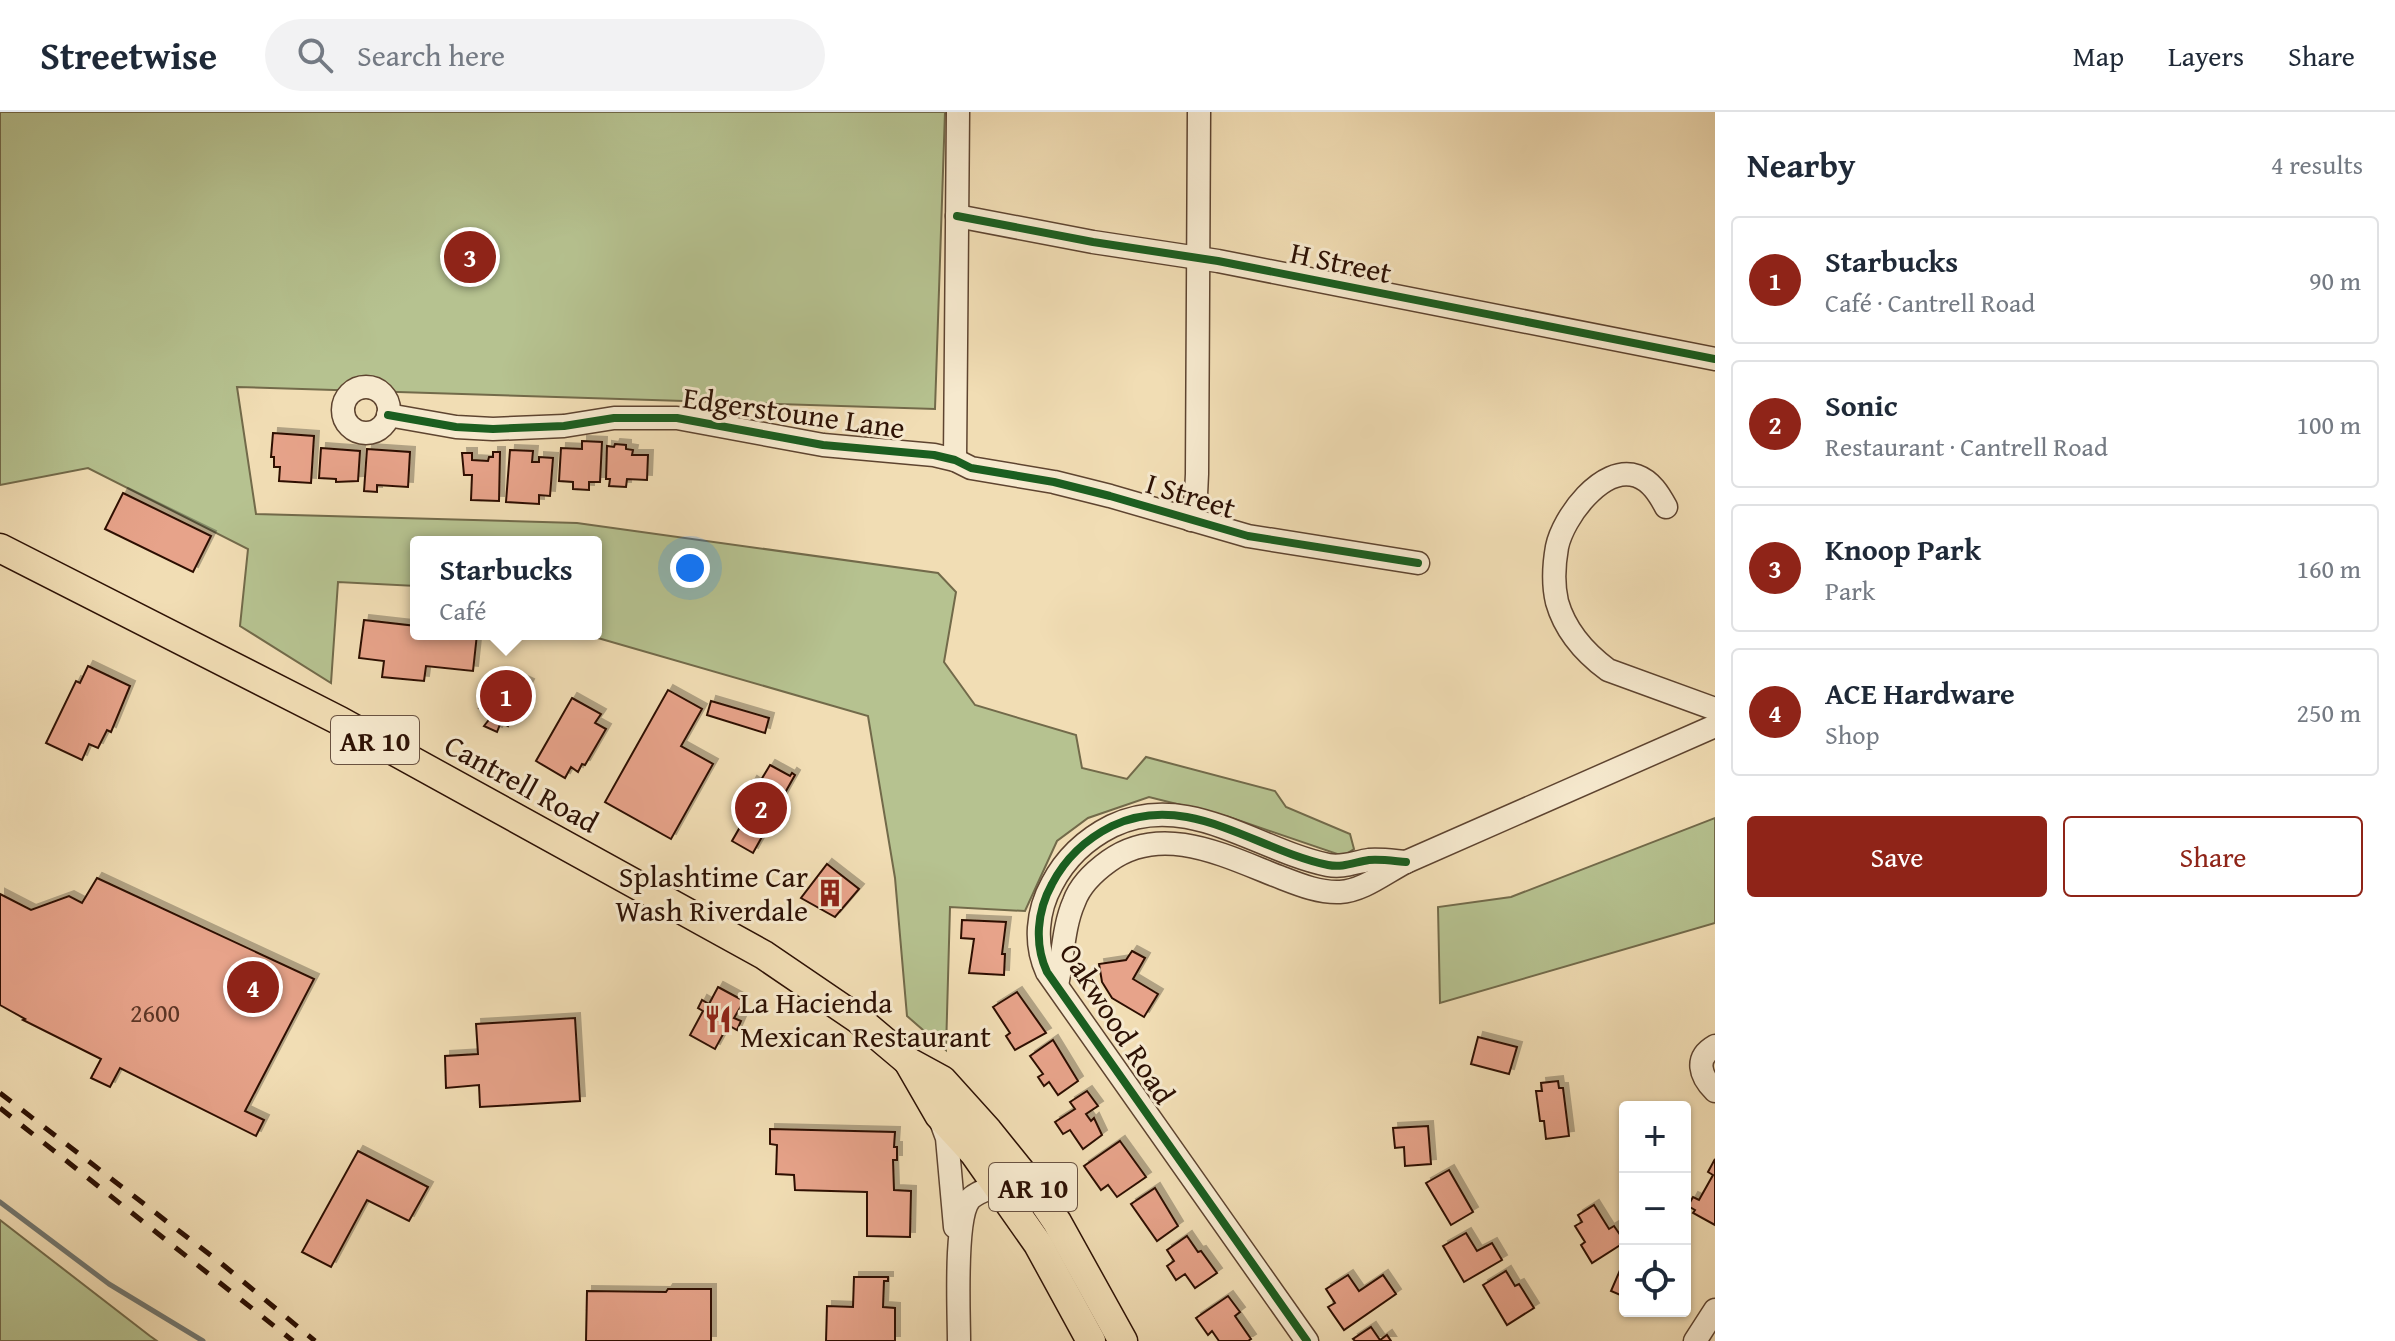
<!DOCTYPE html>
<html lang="en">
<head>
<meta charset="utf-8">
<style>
  body { margin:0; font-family:"Gentium Book Plus",serif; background:#f2f2f3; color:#1f2937 }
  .controls { position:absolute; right:24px; bottom:24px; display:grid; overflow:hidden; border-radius:8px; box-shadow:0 2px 6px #0004 }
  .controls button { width:72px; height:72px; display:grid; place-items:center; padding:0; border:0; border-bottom:2px solid #e0e1e3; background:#fff; color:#1f2937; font:40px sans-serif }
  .you { position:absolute; left:690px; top:456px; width:28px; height:28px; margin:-20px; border:6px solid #fff; border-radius:50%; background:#1a73e8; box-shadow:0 0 0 12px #1a73e833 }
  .badge { display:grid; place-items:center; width:52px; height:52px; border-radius:50%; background:#8f2418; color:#fff; font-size:26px; font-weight:700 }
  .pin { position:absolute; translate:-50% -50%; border:4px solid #fff; box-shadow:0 2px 8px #0006 }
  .popup { position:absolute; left:410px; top:424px; width:192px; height:104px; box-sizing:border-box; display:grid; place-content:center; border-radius:8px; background:#fff; filter:drop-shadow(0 2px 6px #0005); font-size:26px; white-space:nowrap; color:#747a83 }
  .popup b { font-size:30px; color:#1f2937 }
  .popup::after { content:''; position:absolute; left:50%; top:100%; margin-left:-16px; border:16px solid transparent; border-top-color:#fff }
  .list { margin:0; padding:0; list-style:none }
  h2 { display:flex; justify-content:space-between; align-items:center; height:104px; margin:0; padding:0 32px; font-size:34px }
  h2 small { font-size:26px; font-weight:400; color:#747a83 }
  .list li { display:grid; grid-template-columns:52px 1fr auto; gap:24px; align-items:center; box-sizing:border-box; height:128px; margin:0 16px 16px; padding:0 16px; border:2px solid #e0e1e3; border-radius:8px }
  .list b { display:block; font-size:30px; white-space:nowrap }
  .list p { margin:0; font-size:26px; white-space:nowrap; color:#747a83 }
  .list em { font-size:26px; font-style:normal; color:#747a83 }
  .actions { display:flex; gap:16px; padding:24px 32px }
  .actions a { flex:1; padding:18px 0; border:2px solid #8f2418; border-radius:8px; text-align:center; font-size:28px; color:#8f2418 }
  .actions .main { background:#8f2418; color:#fff }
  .icon { flex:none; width:44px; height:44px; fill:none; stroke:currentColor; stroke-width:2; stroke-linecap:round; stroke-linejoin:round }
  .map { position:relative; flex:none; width:1715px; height:1229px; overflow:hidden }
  header { display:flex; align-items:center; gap:48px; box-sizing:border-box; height:112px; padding:0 40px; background:#fff; border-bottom:2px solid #e0e1e3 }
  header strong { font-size:38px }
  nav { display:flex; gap:44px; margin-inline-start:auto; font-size:28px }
  .search { width:560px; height:72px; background:#f2f2f3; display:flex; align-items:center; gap:20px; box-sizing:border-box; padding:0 28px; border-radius:44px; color:#747a83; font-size:30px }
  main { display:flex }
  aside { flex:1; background:#fff }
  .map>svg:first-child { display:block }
</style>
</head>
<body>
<header>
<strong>Streetwise</strong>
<div class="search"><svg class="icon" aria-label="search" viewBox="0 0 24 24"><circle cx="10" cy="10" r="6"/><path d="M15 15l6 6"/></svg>Search here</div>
<nav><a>Map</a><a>Layers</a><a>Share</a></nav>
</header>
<main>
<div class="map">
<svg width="1715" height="1229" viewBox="0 0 1715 1229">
  <defs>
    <filter id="shadow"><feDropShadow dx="5" dy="-5" stdDeviation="0" flood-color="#0004"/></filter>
  </defs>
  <rect width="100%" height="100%" fill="#f1ddb4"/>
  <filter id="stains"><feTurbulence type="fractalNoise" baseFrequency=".0025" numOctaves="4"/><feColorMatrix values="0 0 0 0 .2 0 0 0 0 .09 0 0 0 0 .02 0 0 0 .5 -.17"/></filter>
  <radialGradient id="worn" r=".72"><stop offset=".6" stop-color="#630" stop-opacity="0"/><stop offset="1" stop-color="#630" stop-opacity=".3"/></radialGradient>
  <!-- green -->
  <g fill="#b6c290" stroke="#726a4a" stroke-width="2">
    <path d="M0,0H945L935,297L237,275L256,402L577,411L938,461L956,480L944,550L975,593L1076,623L1082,656L1127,667L1146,645L1275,679L1286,695L1350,722L1354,737L1343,744L1229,705L1149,685L1088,706L1057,729L1025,799L950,795L946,938L907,904L895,766L868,604L584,522H596V430H416V474L338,470L331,571L240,514L248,437L88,356L0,373Z"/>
    <path d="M1715,706V811L1440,891L1438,795L1511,785Z"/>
    <path d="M0,1108L150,1224L157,1229H0Z"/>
  </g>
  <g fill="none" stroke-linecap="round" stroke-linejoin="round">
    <!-- stream -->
    <path stroke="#71766f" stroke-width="5" d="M0,1090L109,1172L203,1229"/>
  </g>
  <!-- building -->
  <g fill="#e7a38a" stroke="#2d1104" stroke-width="2" filter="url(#shadow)">
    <path d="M273,321L314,324L311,371L279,369L280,355H274V345H271Z"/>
    <path d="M582,329L602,330L600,370H589V378L573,377V370L559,369L561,336L582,337Z"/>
    <path d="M615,332L626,333V337L633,338L632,343H648L647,368L627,367L626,375L609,374L610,367H606L607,334L614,335Z"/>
    <path d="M321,336L360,339L358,369L336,370V367L319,366Z"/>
    <path d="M367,337L410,340L408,375L377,373V380L364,379Z"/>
    <path d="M510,338L533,339L532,350H539V345L553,346L550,384L539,383V392L506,390Z"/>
    <path d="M493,340H500L499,389L471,388L472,363H464L462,341H472V348L488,349L489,345H493Z"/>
    <path d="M123,381L211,424L193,460L105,417Z"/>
    <path d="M364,508L416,514V522H477L473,559L426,554L424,569L382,565L384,549L359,546Z"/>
    <path d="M88,554L130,574L111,620L107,618L98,636L89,632L82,648L46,631L76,569L80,571Z"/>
    <path d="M507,562L529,572L508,614L501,610L497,620L484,614L491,605L479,596Z"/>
    <path d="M668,578L702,597L681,634L713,652L671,727L605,690Z"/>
    <path d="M572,586L601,602L595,611L606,617L585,653L582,652L578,660L571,655L565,666L536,649Z"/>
    <path d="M711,589L769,606L765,621L707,603Z"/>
    <path d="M770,653L790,664L792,661L795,663L777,695L781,698L772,714L769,712L753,741L732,729L744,708L739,705L747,690L742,687L752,669L758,673Z"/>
    <path d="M827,752L859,777L835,805L801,786Z"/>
    <path d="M97,766L314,867L245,999L264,1008L256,1024L120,956L110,975L91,966L101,947L23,908L25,907L0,893V782L31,798L69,784L82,791Z"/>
    <path d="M962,808L1006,810L1002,842H1005L1004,863L969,861L974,827L961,826Z"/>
    <path d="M1132,839L1145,846L1133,867L1158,882L1144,905L1112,886L1102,870L1099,852L1126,848Z"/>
    <path d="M718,875L744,889L734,906L741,909L737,918L728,913L715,937L690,923L703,899L698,896L702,888L709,892Z"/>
    <path d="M1017,880L1046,921L1015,938L1006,924L1010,921L993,895Z"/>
    <path d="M575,906L580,989L480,995L479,973L446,976L445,944L478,942L476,912Z"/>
    <path d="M1478,925L1517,935L1509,962L1471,952Z"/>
    <path d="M1053,928L1078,969L1058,983L1049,970L1044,974L1038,965L1043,962L1030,944Z"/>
    <path d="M1558,969L1559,976H1563L1569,1024L1546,1027L1544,1009H1540L1536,979H1542L1541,971Z"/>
    <path d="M1087,979L1098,994L1086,1002L1091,1009L1094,1006L1102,1023L1083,1037L1070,1018L1063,1022L1055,1010L1075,997L1070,990Z"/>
    <path d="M1428,1014L1431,1052L1405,1054L1404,1035L1395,1036L1393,1016Z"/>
    <path d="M770,1017L895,1020L894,1035H897V1048H893L894,1078L911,1079L910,1125L867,1124V1080L795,1078L794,1063L776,1062L777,1033L770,1032Z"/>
    <path d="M1120,1029L1146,1065L1117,1085L1108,1073L1101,1078L1084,1054Z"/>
    <path d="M358,1039L428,1075L409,1109L367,1088L331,1155L302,1140Z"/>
    <path d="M1715,1047V1113L1693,1101L1695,1098L1688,1094L1693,1085L1699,1088L1713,1063L1708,1060Z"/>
    <path d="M1449,1058L1473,1100L1451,1113L1426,1071Z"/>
    <path d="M1155,1076L1178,1114L1157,1129L1131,1092Z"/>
    <path d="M1594,1093L1609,1117L1614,1114L1625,1130L1592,1151L1581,1133L1585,1130L1575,1114L1582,1110L1578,1103Z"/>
    <path d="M1466,1121L1477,1139L1492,1131L1502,1148L1464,1170L1443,1134Z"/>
    <path d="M1187,1124L1198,1140L1201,1139L1217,1161L1195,1176L1185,1162L1176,1168L1167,1154L1174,1149L1167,1138Z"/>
    <path d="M1624,1149L1625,1150V1185L1611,1179Z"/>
    <path d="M1506,1159L1515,1174L1519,1172L1534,1196L1507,1213L1483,1173Z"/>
    <path d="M1348,1163L1359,1179L1383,1163L1396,1182L1344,1218L1328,1195L1335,1191L1326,1177Z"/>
    <path d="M854,1165H888V1169H884L883,1195L895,1196V1229H826L827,1194L853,1195Z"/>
    <path d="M668,1177H711V1229H586L587,1179L666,1180Z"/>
    <path d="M1228,1184L1240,1200L1235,1204L1251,1227L1248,1229H1219L1212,1219L1208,1223L1196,1206Z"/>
    <path d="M1371,1215L1380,1228L1387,1223L1391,1229H1355L1353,1227Z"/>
  </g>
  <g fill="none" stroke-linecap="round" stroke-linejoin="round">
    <defs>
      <g id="minor">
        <path d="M957,104L1093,130L1218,149L1715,247"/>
        <circle cx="366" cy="298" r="23"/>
        <path d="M388,303L456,315L493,317L564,314L614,306H677L823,333L934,343L955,348L971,356L1054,370L1110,384L1248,424L1418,451"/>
        <path d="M955,348L958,0"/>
        <path d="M1666,395C1659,382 1651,369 1637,364C1602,352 1563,406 1557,435C1554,452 1553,473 1557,490C1565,518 1585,541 1608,558L1715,597"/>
        <path d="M1191,408L1196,383L1197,362L1199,0"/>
        <path d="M1057,873C1063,846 1063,815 1074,790C1080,773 1095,759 1109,749C1163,710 1227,745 1282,766C1300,773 1320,781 1340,780C1363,779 1386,760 1406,750L1715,614"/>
        <path d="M1715,934C1694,946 1700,964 1715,979"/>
        <path d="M940,1007L947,1026L955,1115"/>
        <path d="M959,1229C959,1201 954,1106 970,1087C977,1080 988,1077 998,1073"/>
        <path d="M1307,1229L1047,860C1034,832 1037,799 1052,772C1065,747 1086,727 1112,714C1187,678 1256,738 1328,753C1343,756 1355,750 1369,748C1381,747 1394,749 1406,750"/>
        <path d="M1695,1229L1715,1198"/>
      </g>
      <g id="major">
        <path d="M0,436L340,609L764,843L858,907L909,950L942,968L988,1019L1034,1076L1057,1110L1123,1229"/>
        <path d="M909,951L939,1003L974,1041L1038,1132L1091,1229"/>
      </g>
    </defs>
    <!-- minor casing -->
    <use href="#minor" stroke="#5e4430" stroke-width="25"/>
    <!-- major casing -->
    <use href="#major" stroke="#2d1104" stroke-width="31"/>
    <!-- minor -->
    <use href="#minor" stroke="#f6e9ce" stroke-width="22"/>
    <!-- major -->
    <use href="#major" stroke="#f1ddb4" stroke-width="28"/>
    <!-- rail -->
    <g stroke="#2d1104" stroke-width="5" stroke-dasharray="14 14" stroke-linecap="butt">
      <path d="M0,981L222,1152L315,1229"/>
      <path d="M0,996L293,1229"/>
    </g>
    <defs>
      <g id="cycleway">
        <path d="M957,104L1093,130L1218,149L1715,247"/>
        <path d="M388,303L456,315L493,317L564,314L614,306H677L823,333L934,343L955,348L971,356L1054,370L1110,384L1248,424L1418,451"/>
        <path d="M1307,1229L1047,860C1034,832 1037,799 1052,772C1065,747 1086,727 1112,714C1187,678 1256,738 1328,753C1343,756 1355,750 1369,748C1381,747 1394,749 1406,750"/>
      </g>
    </defs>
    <!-- cycleway casing -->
    <use href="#cycleway" stroke="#f6e9ce" stroke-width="13"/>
    <!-- cycleway -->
    <use href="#cycleway" stroke="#1b5e20" stroke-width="8"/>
  </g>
  <!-- icons -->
  <defs>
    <symbol id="building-bare" viewBox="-9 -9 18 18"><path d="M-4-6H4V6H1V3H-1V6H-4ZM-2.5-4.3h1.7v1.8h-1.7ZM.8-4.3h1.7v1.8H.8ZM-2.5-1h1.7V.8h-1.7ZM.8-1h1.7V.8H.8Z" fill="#8f2418" stroke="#f6e9ce" stroke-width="2.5" paint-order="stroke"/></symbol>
    <symbol id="restaurant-bare" viewBox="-9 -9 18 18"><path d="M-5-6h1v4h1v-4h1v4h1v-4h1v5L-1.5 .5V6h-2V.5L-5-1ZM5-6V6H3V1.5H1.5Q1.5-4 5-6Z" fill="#8f2418" stroke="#f6e9ce" stroke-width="2.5" paint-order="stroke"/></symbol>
  </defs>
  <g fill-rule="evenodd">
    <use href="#building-bare" x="810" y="761" width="40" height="40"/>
    <use href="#restaurant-bare" x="698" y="887" width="40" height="40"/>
  </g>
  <g text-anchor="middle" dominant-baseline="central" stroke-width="6" stroke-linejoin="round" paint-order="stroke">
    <!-- number labels -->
    <g font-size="26" fill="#5c3626">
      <text x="155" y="900">2600</text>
    </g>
    <!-- shield labels -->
    <g fill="#f6e9ce" stroke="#695241" stroke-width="2">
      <rect x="331" y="604" width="88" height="48" rx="6"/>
      <rect x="989" y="1051" width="88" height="48" rx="6"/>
    </g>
    <g font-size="28" font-weight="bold" fill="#2d1104">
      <text x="375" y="628">AR 10</text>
      <text x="1033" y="1075">AR 10</text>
    </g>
    <!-- street labels -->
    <g font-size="30" fill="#2d1104" stroke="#f6e9ce">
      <text transform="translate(1341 150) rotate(12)">H Street</text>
      <text transform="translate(794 300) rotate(8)">Edgerstoune Lane</text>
      <text transform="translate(1191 383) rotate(17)">I Street</text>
      <text transform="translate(522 671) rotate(29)">Cantrell Road</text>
      <text transform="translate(1118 911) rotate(57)">Oakwood Road</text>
    </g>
    <!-- poi labels -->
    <g font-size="30" fill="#2d1104" stroke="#f6e9ce" text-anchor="end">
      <text x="808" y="764">Splashtime Car<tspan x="808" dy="34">Wash Riverdale</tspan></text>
      <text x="740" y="890" text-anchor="start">La Hacienda<tspan x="740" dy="34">Mexican Restaurant</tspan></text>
    </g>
  </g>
  <rect width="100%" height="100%" filter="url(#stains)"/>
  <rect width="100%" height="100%" fill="url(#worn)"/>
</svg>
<div class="controls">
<button>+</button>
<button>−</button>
<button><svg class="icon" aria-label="locate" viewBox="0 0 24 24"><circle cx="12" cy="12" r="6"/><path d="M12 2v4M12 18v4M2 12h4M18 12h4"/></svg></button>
</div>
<div class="you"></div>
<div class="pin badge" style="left:506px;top:584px">1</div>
<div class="popup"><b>Starbucks</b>Café</div>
<div class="pin badge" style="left:761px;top:696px">2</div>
<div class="pin badge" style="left:470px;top:145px">3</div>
<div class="pin badge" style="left:253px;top:875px">4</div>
</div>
<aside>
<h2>Nearby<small>4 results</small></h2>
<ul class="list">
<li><span class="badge">1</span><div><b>Starbucks</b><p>Café · Cantrell Road</p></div><em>90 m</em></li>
<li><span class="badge">2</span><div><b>Sonic</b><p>Restaurant · Cantrell Road</p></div><em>100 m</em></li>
<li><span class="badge">3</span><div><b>Knoop Park</b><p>Park</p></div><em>160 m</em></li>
<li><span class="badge">4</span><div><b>ACE Hardware</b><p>Shop</p></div><em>250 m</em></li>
</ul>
<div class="actions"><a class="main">Save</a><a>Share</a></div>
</aside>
</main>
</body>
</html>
